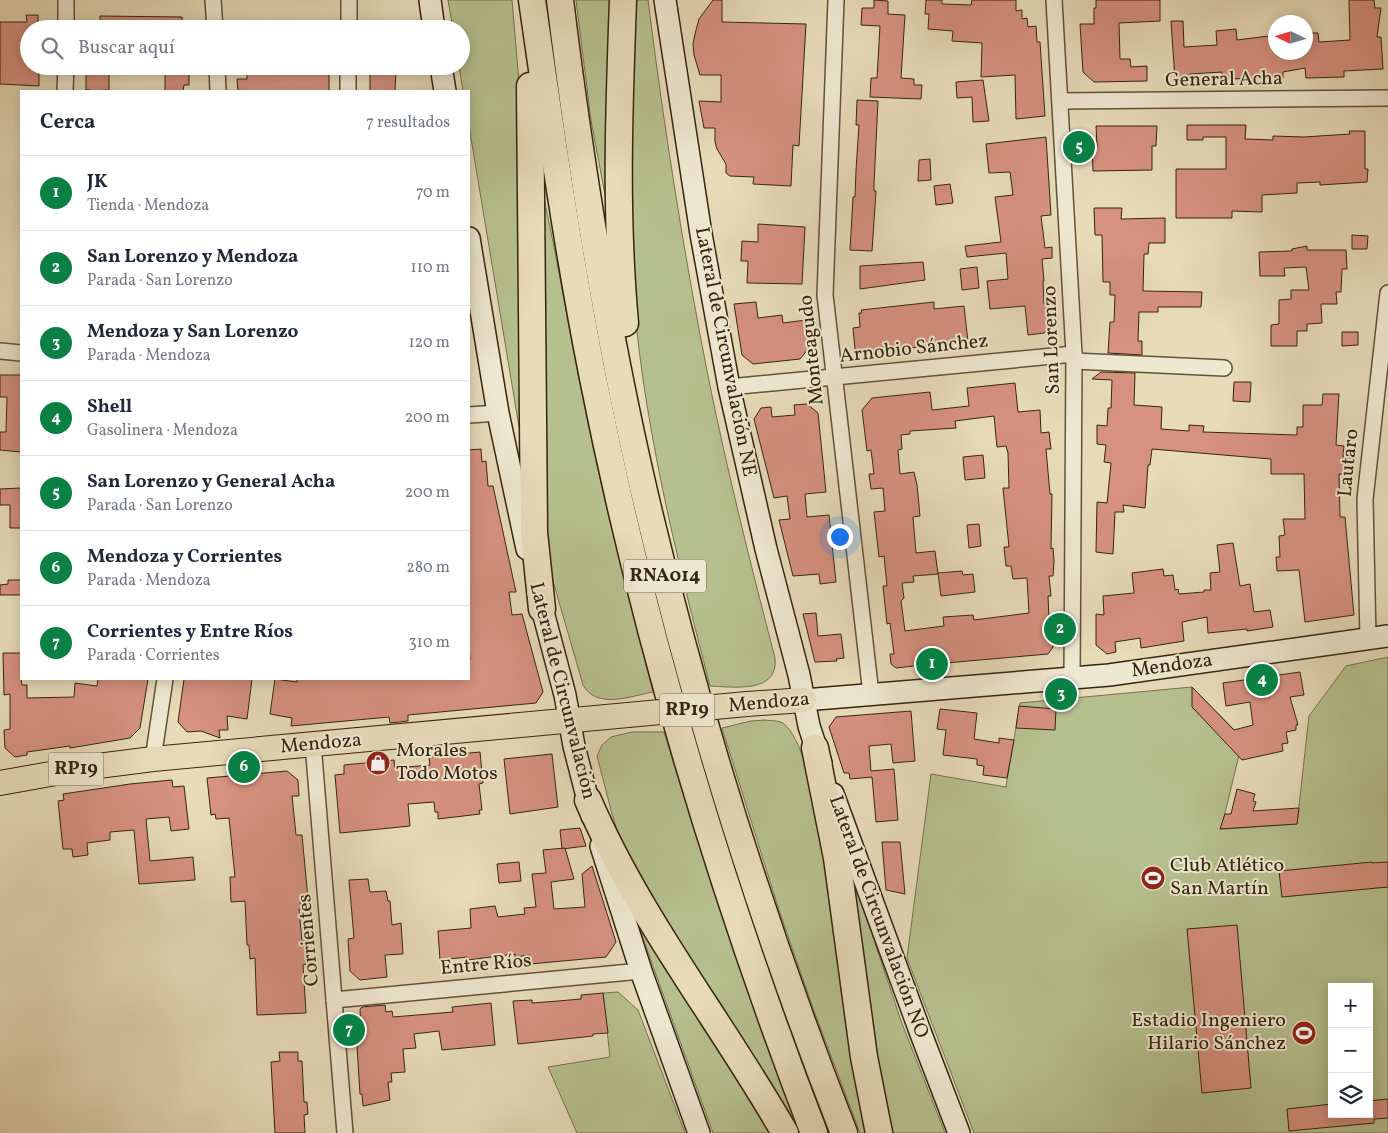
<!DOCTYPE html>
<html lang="es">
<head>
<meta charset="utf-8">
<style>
  body { margin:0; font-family:Vollkorn,serif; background:#f2f2f3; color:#1f2937 }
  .controls { position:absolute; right:15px; bottom:15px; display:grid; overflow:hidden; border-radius:0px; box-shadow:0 2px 12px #0003 }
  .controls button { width:45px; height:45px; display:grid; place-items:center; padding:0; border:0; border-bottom:1px solid #e0e1e3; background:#fff; color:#1f2937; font:25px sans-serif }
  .compass { position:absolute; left:1268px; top:15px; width:45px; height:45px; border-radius:50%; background:#fff; box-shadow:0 2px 12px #0003; rotate:274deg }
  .you { position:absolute; left:839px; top:536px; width:18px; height:18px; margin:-12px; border:4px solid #fff; border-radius:50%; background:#1a73e8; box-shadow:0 0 0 8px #1a73e833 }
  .badge { display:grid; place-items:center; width:32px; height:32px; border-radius:50%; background:#0b8043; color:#fff; font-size:16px; font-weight:700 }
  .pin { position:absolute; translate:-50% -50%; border:2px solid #fff; box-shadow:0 1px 5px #0006 }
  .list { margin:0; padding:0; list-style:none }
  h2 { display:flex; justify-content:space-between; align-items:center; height:65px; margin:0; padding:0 20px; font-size:21px }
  h2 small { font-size:16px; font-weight:400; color:#747a83 }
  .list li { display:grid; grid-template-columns:32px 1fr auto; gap:15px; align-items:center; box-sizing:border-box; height:75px; padding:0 20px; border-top:1px solid #e0e1e3 }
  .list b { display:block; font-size:19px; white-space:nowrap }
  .list p { margin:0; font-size:16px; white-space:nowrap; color:#747a83 }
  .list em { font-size:16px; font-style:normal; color:#747a83 }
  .icon { flex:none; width:28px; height:28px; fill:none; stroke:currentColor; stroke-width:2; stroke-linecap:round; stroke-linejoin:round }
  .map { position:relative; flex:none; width:1388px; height:1133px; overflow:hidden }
  .search { position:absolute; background:#fff; box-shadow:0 2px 12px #0003; left:20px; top:20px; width:450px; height:55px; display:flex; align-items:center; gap:12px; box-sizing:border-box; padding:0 18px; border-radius:28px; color:#747a83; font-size:19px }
  .panel { position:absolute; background:#fff; box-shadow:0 2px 12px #0003; left:20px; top:90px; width:450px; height:590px; border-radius:0px }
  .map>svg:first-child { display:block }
</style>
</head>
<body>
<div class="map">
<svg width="1388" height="1133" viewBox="0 0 1388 1133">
  <rect width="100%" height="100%" fill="#e7dbb8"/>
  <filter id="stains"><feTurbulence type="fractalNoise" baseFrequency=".004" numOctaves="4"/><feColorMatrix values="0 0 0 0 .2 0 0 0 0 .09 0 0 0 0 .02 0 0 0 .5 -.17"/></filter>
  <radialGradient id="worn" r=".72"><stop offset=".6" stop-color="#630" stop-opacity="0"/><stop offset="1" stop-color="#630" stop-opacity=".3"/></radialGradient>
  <!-- green -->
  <g fill="#b6c08e" stroke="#76724e" fill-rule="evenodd">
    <path d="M448,0H512L519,82L522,445L469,126V91H463L459,66H461V29H453Z"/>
    <path d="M576,0H615L608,211L591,120Z"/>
    <path d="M633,0H648C664,128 684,255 709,381C728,474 751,566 775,658C779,694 733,687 710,686C675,551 641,415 632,275C631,253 632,230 631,207C630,138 631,69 633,0Z"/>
    <path d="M540,181C556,250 567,320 581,389C601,491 627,591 653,692C631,696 597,710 583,685L553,581L545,549Z"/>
    <path d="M1388,657V1133H974L907,958L931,774L1006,787L1020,703L1192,687L1243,739L1221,829L1297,824L1309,716L1346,666ZM1332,987H1369V1114H1332Z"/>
    <path d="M765,720C772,721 779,720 784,724C800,736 812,787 818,806L871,1133H860L814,1011L780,913L722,728L751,721Z"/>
    <path d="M632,732H664C705,868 749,1001 800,1133H795L683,951L627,854L618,833L612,814L597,756L602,745L611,737Z"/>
    <path d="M846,856L901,1021L945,1133H893L877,1055Z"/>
    <path d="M631,905L770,1133H713Z"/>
    <path d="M618,992L638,1010L685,1133H577L548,1067L610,1057L603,993Z"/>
  </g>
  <!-- building -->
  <g fill="#d6917f" stroke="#35250f" fill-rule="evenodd">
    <path d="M713,0H722V22L806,24L799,146L793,145L791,186L753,184L754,177L730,176L726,173V164L717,149L715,142V128H704L699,101L721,102V75H700L694,55L693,44L695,34L699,19Z"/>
    <path d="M874,0L888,1V14L905,15L901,78L914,79V85H922L921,99L870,97L871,78H877L880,26L861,25L862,8H874Z"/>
    <path d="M926,0H942V4L971,5L972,0H1016V11L1022,10V19L1027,18L1028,27L1036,26L1037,42H1040L1045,116L1016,119L1015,75L981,77L982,43L952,41L953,31L928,29L929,14H925Z"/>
    <path d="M1096,0H1160V21L1119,23L1120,59H1130L1131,67L1147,66V81L1094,82L1083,72L1080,24H1094V8H1096Z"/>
    <path d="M1349,0H1374L1375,8H1381L1377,37H1381L1383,69L1344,71V77L1306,78L1305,68L1283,72V78L1222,79V72L1190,74L1191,80H1175L1171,21H1183L1184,47L1217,45L1216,31L1236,29L1237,40L1276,35V52H1306V33H1318L1319,42L1350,40Z"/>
    <path d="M26,15H38V29H29V66H39V86L0,84V22H27Z"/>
    <path d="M100,16L182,17L183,29H100Z"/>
    <path d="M86,66H109V90L90,91V90H86Z"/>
    <path d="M165,66H185L184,70H189V85H184L183,91H165Z"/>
    <path d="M247,66H275V71L312,69V66H329V91H238L237,79H247Z"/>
    <path d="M370,70H396L395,91H370Z"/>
    <path d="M983,80L989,121L973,122L972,97L957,98L956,82Z"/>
    <path d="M857,100L878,101L874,184V191H876L872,251L850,250L853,197H855L856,170L859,125H856Z"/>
    <path d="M1187,125H1246L1245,139L1273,140V136L1304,137L1350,134L1349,131H1365V169H1368L1367,182L1320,185V182L1297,183V193L1262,195V212L1232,211V218H1176V169H1226V137H1203V140H1187Z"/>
    <path d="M1096,126H1157L1156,146H1152V170L1093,171L1092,147H1097Z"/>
    <path d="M1046,137L1051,215L1041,216L1045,248L1052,247V258L1042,259L1044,281H1043L1044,304L1053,303V323L1044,333L1028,335L1025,306L990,309L987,281L1008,279L1006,253L967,257L965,246L1001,242L995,197L1013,195L1010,172L989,173L986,144Z"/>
    <path d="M930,159L931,180L918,181L919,160Z"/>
    <path d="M950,184L953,203L936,205L934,186Z"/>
    <path d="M1094,208H1122L1121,219L1165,218V243H1149L1148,254H1144L1143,291L1202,292L1201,307H1158V312H1139L1138,341H1142V355L1108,353L1110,322H1114L1115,295H1110V282H1103L1102,235H1095Z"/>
    <path d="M758,224L805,227L802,284L747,283L748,261H741L742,241L758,242Z"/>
    <path d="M1352,235L1368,236L1367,249H1352Z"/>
    <path d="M1307,246V250H1346L1347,269H1342L1341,292H1336L1337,304H1321L1322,323L1307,324V331H1297V346H1271V325L1279,324V300L1291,299V290H1309L1306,267L1284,268L1285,276H1260L1259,252L1292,251V249Z"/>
    <path d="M923,262L925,280L860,289V266Z"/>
    <path d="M977,267L979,288L962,290L960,269Z"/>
    <path d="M756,302L758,318L782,315L783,323L806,320L809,348L800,359L753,364L742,355L734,304Z"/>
    <path d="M934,302V309L964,306L968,342L860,353L855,349L853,328L860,327L859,313H862L861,310Z"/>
    <path d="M1342,332H1358V345L1342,346Z"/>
    <path d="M1101,372L1135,373L1134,405L1162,407L1161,429L1189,431V425L1204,426L1203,432L1297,435V427H1303V405H1322L1323,394H1339L1336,445L1344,446L1343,457H1352L1350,474H1339L1340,517H1345L1354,615L1305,622L1299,570L1277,571L1276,557H1280L1279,536L1285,535L1283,519H1305L1304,474H1271V459L1152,449L1150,465H1148L1145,508L1123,505L1124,512H1115L1113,554L1096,552L1097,502L1107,503L1111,463L1104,462L1106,445L1097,444V425L1107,426L1108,408H1111L1112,380L1092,379Z"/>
    <path d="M0,375H21V452L0,450V432H6L7,397H0Z"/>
    <path d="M1234,382H1251L1250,402L1233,401Z"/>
    <path d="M1015,383L1018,412L1040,410L1041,433L1049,432L1051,449H1046L1050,494H1052L1051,549L1053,548L1054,561L1053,576H1049L1051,596H1048L1049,620L1053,619V647L1048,654L946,663L945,666L924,668L923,665L896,668L891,664L890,654H894L890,623L887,624L883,586H887L884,556L879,557L874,512L885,511L884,499L883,488L871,489L869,474H874L871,450L867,451L862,410L872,398L930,392L932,410L969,406L967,388ZM994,416L997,447L1006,446L1008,453L1009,488H1003L1009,547H1004L1006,566H1011L1013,579L1027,578L1029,613L974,620L973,615L943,617L944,626L905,631L901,601L904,598L902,583L914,582L913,576L938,574L935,551L916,553L913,517L920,516L917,485L914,472L900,474L898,450L902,449L901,435L910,434V431L956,428L955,421Z"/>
    <path d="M807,404L818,413L826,492L805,494L807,517L829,515L836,582L820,584L819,574L793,576L779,520L790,519L787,496L774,498L754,419L761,408L771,407L772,417L795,415L794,405Z"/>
    <path d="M481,449L482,462L486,461L488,486H493L516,592H509L512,615L522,614L543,692L536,703L408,715V721L390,723L389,717L291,726L292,718L270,714L275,679L297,682V679H469V660H470L469,642V450Z"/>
    <path d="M983,455L985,478L965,480L963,457Z"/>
    <path d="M21,488V528H10V505H0V489Z"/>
    <path d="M979,524L981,546L969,548L967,525Z"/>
    <path d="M1233,543L1240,586L1250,584L1254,612L1270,610L1273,627L1247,631V629L1208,633L1207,617L1182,622L1184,641L1141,648L1140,638L1115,642L1116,652L1107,654L1096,645V614L1104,615L1103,596L1134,593L1132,573L1163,569L1164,576L1173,575L1175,590L1178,589L1179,594L1204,592V590H1211L1210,573L1220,572L1217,545Z"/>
    <path d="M962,571L963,575L973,574L975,592L941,596L938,573Z"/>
    <path d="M8,580H21V595H0V585L8,584Z"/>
    <path d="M816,613L818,636L841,634L844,658L836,659L837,661L815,662L803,614Z"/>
    <path d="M3,653H21V679L22,685H27V698L74,697L75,683L97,686L98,679H148L140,728L130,738L70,748V746L27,752V755L15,757L5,748L4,730L10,729V694L4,695Z"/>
    <path d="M1300,672L1304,695L1290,697L1298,725H1296V730L1286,732L1288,743L1282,744L1283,751L1242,760L1192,707V687L1234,730L1253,725L1250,702L1226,706L1223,683Z"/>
    <path d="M184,679H252L247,719L227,716L228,730H219L220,738L201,731L187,732L178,722Z"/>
    <path d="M1019,706L1056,709L1055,730L1016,728Z"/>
    <path d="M940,709L977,713L974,739L999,743V738L1014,740L1007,778L983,775L984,766L977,765V759L943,755L946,730L937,729Z"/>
    <path d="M911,711L915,761L893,763L891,744L869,746L871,771L894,769L898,820L876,822L872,777L850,779L849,773H844L829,727L836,717Z"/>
    <path d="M480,752L483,783L479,784L482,810H479L480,814L438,819V812H435L434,802L408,804L410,826L340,833L335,775L344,774V765L394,760L395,768L430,765L429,757Z"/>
    <path d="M552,754L558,807L510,814L504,759Z"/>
    <path d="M287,771L298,780L299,796H292L296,835H302L307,888L308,902L300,903L301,909H299L302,941H305L306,964L303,965L306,1013L257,1015L255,958L250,959L249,945H247L245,901L231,902L230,877H235L229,818L216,819L215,814L211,815L207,778Z"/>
    <path d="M172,780L173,787L184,786L189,829L171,831L169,817L146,819L150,861L193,857L195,880L139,884L134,830L110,832V840L87,843L88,855L73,857L72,849H63L58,801L64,800L63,794L130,784Z"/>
    <path d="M1237,789L1255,794L1253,801L1256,802L1253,811L1299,808L1297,824L1220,829L1225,814H1231Z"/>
    <path d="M580,828L586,846L562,849L560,830Z"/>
    <path d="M882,842H900L905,894L886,890Z"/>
    <path d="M565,848L574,879L551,882L554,909L585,907L582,874L592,866L616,942L606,957L530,964V955L515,957V954L468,960L467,957L440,960L438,931L471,928L470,909L495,906L498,917L525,914L524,908L536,907L532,874L546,873L543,850Z"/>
    <path d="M519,862L521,881L499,883L497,864Z"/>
    <path d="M1372,862V863L1388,862V887L1282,897L1279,871Z"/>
    <path d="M368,879L370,892L386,891L388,901H390L392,925L401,923L403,954L385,955L387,977L360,980L350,971L348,939L354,938L349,880Z"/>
    <path d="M1237,925L1251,1088L1202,1093L1187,929Z"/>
    <path d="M603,993L608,1033L593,1034V1036L518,1044L513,1001L532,1000V1003L558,1001L581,999V995Z"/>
    <path d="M491,1003L495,1045L442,1050L439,1031L414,1034L416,1048L403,1049L405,1072L391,1073L392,1082H388L390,1100L363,1106L362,1094H360L356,1030H361L360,1009L362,1007L385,1005L386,1012L392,1011L393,1017L453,1012L452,1007Z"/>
    <path d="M279,1052H298V1061H302L304,1102H307L308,1114L304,1115L305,1133H275L271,1062L280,1061Z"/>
    <path d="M1388,1099V1118L1374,1119V1123L1289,1131L1287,1109L1332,1104V1114H1369V1101Z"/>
  </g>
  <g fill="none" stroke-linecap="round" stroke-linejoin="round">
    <defs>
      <g id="street">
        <path d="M213,0L215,29"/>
        <path d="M836,0L825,295L871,694"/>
        <path d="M1054,0L1074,354L1072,678"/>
        <path d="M66,29V0"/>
        <path d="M349,29V0"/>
        <path d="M217,66L218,91"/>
        <path d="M65,91L66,66"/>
        <path d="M348,91V66"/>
        <path d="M1060,101L1388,98"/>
        <path d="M0,351L21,353"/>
        <path d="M1074,361L1224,368"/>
        <path d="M729,387L1074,354"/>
        <path d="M469,415L498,413"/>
        <path d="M1368,639L1365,499L1388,293"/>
        <path d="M313,744L345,1133"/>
        <path d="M153,759L165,679"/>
        <path d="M334,1000L641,971"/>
      </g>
      <g id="secondary">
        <path d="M430,0L434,29"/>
        <path d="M665,0L701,234L729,387L766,549L799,675L809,726L821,763"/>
        <path d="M441,66L445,91"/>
        <path d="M469,238L498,413L527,549"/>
        <path d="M538,593L565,695L574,746L592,816"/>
        <path d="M804,700L1109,675L1388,636"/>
        <path d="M833,794L921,1034L959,1133"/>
        <path d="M601,846L641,971L699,1133"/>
      </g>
      <g id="primary">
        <path d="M747,704L804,700"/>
        <path d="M0,783L90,767L153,759L628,715"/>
      </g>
      <g id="highway">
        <path d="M532,0C550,126 568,252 593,378C644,635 720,888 814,1133"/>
        <path d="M560,0C580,163 606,327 643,487C694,707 762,923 844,1133"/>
        <path d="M623,0C619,108 615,215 625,323"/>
        <path d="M530,86L534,532L542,609"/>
        <path d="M815,748L837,858L864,1057L879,1133"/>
        <path d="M588,800C639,919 721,1021 785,1133"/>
      </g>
    </defs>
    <!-- street casing -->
    <use href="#street" stroke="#625239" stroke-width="18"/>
    <!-- secondary casing -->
    <use href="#secondary" stroke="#35250f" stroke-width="24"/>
    <!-- primary casing -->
    <use href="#primary" stroke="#35250f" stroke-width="26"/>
    <!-- highway casing -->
    <use href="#highway" stroke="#35250f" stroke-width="29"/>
    <!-- street -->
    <use href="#street" stroke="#efe8d1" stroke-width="15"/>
    <!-- secondary -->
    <use href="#secondary" stroke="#efe8d1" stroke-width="21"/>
    <!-- primary -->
    <use href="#primary" stroke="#e7dbb8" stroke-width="24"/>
    <!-- highway -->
    <use href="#highway" stroke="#e7dbb8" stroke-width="26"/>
    <defs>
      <path id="primary-bridge" d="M628,715L747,704"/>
    </defs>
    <!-- primary-bridge casing -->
    <use href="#primary-bridge" stroke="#35250f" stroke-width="26" stroke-linecap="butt"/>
    <!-- primary-bridge -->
    <use href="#primary-bridge" stroke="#e7dbb8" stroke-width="24"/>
  </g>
  <!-- icons -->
  <defs>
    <symbol id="shop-disc" viewBox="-11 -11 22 22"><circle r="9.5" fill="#8f2418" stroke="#efe8d1"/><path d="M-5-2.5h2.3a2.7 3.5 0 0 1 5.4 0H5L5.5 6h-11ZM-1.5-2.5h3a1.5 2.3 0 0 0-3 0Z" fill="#fff"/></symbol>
    <symbol id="stadium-disc" viewBox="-11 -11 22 22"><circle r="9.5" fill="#8f2418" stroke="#efe8d1"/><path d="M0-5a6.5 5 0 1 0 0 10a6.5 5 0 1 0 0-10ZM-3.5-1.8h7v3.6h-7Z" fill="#fff"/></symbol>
  </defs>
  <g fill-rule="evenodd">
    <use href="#shop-disc" x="364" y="749" width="28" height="28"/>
    <use href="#stadium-disc" x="1139" y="864" width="28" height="28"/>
    <use href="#stadium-disc" x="1290" y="1019" width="28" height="28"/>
  </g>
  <g text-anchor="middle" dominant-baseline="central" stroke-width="4" stroke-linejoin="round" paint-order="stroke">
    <!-- shield labels -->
    <g fill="#efe8d1" stroke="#6d6049" stroke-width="1">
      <rect x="624" y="559.5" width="82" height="33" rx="4"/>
      <rect x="659.5" y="693.5" width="55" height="33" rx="4"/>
      <rect x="48.5" y="752.5" width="55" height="33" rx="4"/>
    </g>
    <g font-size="19" font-weight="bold" fill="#35250f">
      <text x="665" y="576">RNA014</text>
      <text x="687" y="710">RP19</text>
      <text x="76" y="769">RP19</text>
    </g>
    <!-- street labels -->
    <g font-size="20" fill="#35250f" stroke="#efe8d1">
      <text transform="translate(1224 80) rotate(-1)">General Acha</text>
      <text transform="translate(1052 340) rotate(-92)">San Lorenzo</text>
      <text transform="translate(914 349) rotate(-6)">Arnobio Sánchez</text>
      <text transform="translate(812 350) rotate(-96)">Monteagudo</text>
      <text transform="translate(725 352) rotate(79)">Lateral de Circunvalación NE</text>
      <text transform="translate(1349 463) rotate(-84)">Lautaro</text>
      <text transform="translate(1172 666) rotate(-8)">Mendoza</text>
      <text transform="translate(562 691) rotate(76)">Lateral de Circunvalación</text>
      <text transform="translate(769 703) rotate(-5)">Mendoza</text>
      <text transform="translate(321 744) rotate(-5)">Mendoza</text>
      <text transform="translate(878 917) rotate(70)">Lateral de Circunvalación NO</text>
      <text transform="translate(309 940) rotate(-95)">Corrientes</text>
      <text transform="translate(486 965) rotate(-5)">Entre Ríos</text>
    </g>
    <!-- poi labels -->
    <g font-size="20" fill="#35250f" stroke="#efe8d1" text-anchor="start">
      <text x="396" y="751">Morales<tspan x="396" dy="23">Todo Motos</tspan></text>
      <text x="1170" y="866">Club Atlético<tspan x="1170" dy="23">San Martín</tspan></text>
      <text x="1286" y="1021" text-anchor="end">Estadio Ingeniero<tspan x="1286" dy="23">Hilario Sánchez</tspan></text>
    </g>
  </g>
  <rect width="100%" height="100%" filter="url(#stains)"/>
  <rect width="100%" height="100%" fill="url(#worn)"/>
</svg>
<div class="controls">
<button>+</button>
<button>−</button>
<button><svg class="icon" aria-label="layers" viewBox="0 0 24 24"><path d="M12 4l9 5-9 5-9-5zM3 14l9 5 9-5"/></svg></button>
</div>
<svg class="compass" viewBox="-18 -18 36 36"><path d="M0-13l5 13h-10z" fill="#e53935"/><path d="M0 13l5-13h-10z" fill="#747a83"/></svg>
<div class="you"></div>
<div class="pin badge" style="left:932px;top:664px">1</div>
<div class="pin badge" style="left:1060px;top:629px">2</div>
<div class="pin badge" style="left:1061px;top:694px">3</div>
<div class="pin badge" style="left:1262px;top:680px">4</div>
<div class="pin badge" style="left:1079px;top:147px">5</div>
<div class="pin badge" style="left:244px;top:767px">6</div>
<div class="pin badge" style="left:349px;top:1030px">7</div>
<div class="search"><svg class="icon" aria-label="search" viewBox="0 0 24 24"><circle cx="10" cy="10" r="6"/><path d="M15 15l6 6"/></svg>Buscar aquí</div>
<section class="panel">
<h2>Cerca<small>7 resultados</small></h2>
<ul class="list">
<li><span class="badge">1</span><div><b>JK</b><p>Tienda · Mendoza</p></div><em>70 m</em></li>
<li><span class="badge">2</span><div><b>San Lorenzo y Mendoza</b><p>Parada · San Lorenzo</p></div><em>110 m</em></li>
<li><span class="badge">3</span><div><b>Mendoza y San Lorenzo</b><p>Parada · Mendoza</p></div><em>120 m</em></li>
<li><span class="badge">4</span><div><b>Shell</b><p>Gasolinera · Mendoza</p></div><em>200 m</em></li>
<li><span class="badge">5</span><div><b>San Lorenzo y General Acha</b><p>Parada · San Lorenzo</p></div><em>200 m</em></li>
<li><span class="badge">6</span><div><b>Mendoza y Corrientes</b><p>Parada · Mendoza</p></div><em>280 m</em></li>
<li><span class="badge">7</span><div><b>Corrientes y Entre Ríos</b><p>Parada · Corrientes</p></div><em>310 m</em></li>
</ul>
</section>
</div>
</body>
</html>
